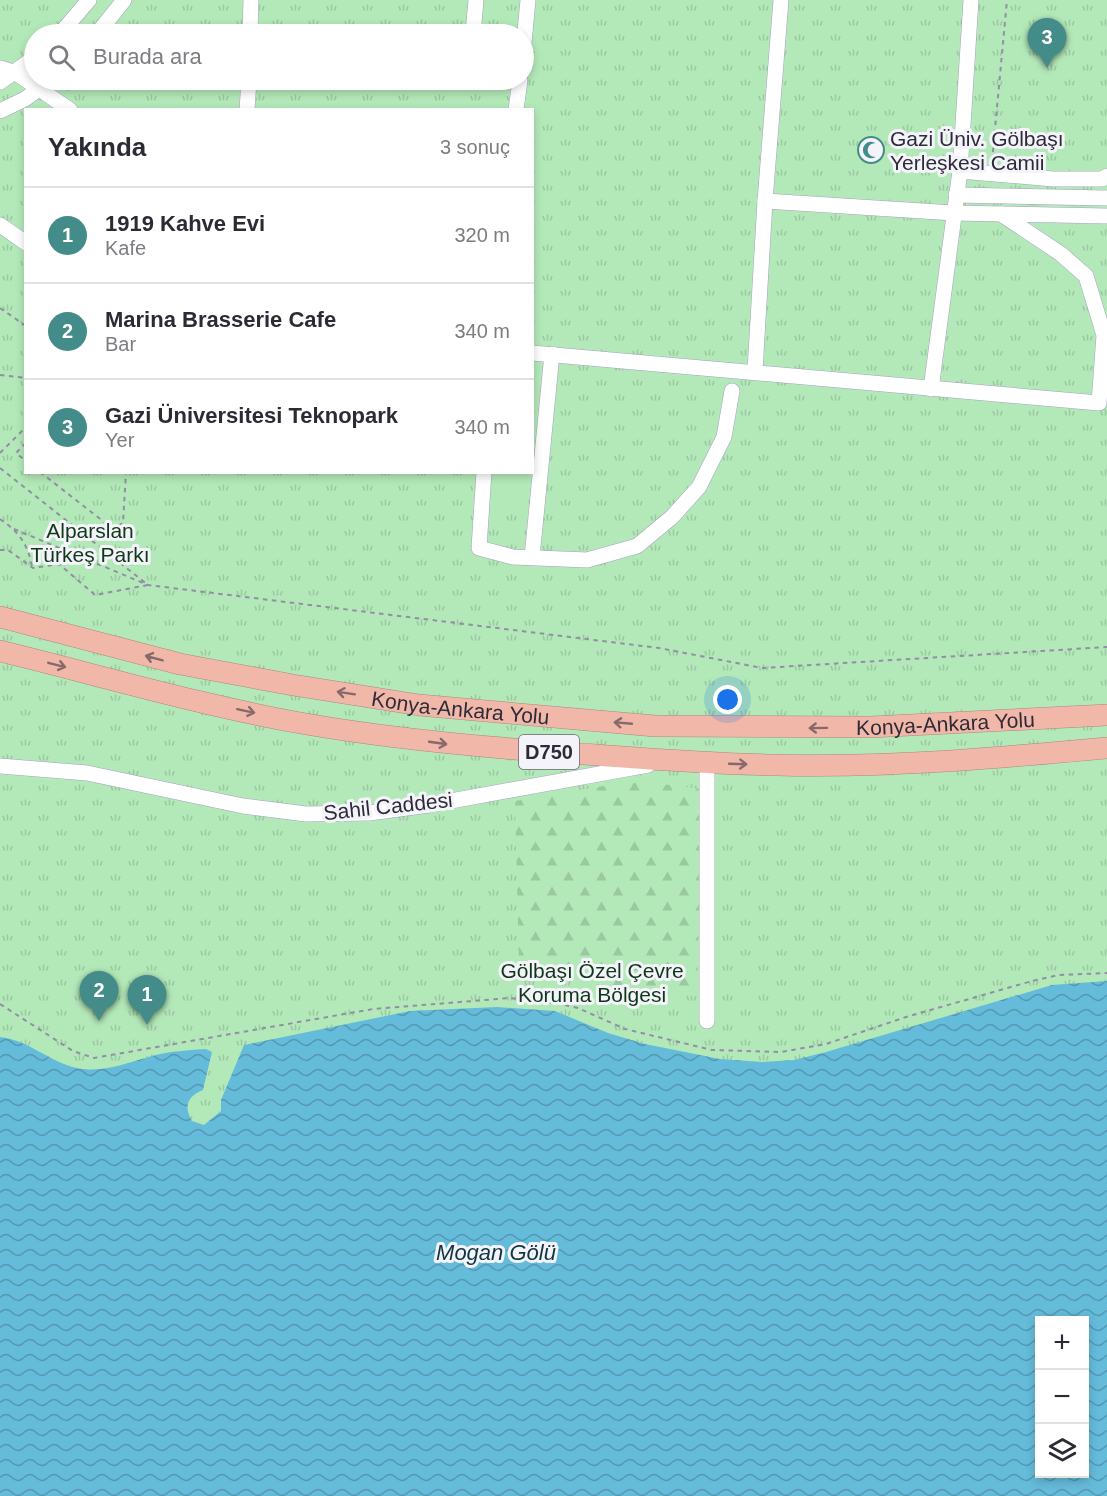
<!DOCTYPE html>
<html lang="tr">
<head>
<meta charset="utf-8">
<style>
  body { margin:0; font-family:Helvetica,sans-serif; background:#f7f7f7; color:#2b2b33 }
  .controls { position:absolute; right:18px; bottom:18px; display:grid; overflow:hidden; border-radius:0px; box-shadow:0 3px 9px #0003 }
  .controls button { width:54px; height:54px; display:grid; place-items:center; padding:0; border:0; border-bottom:2px solid #e1e1e2; background:#fff; color:#2b2b33; font:30px sans-serif }
  .you { position:absolute; left:728px; top:700px; width:21px; height:21px; margin:-15px; border:4px solid #fff; border-radius:50%; background:#1a73e8; box-shadow:0 0 0 9px #1a73e833 }
  .badge { display:grid; place-items:center; width:39px; height:39px; border-radius:50%; background:#448c8a; color:#fff; font-size:20px; font-weight:700 }
  .pin { position:absolute; translate:-50% -50px; filter:drop-shadow(0 2px 3px #0008) }
  .pin::after { content:''; position:absolute; top:32px; width:21px; height:18px; background:inherit; clip-path:polygon(0 0,100% 0,50% 100%) }
  .list { margin:0; padding:0; list-style:none }
  h2 { display:flex; justify-content:space-between; align-items:center; height:78px; margin:0; padding:0 24px; font-size:26px }
  h2 small { font-size:20px; font-weight:400; color:#7c7c81 }
  .list li { display:grid; grid-template-columns:39px 1fr auto; gap:18px; align-items:center; box-sizing:border-box; height:96px; padding:0 24px; border-top:2px solid #e1e1e2 }
  .list b { display:block; font-size:22px; white-space:nowrap }
  .list p { margin:0; font-size:20px; white-space:nowrap; color:#7c7c81 }
  .list em { font-size:20px; font-style:normal; color:#7c7c81 }
  .icon { flex:none; width:33px; height:33px; fill:none; stroke:currentColor; stroke-width:2; stroke-linecap:round; stroke-linejoin:round }
  .map { position:relative; flex:none; width:1107px; height:1496px; overflow:hidden }
  .search { position:absolute; background:#fff; box-shadow:0 3px 9px #0003; left:24px; top:24px; width:510px; height:66px; display:flex; align-items:center; gap:15px; box-sizing:border-box; padding:0 21px; border-radius:33px; color:#7c7c81; font-size:22px }
  .panel { position:absolute; background:#fff; box-shadow:0 3px 9px #0003; left:24px; top:108px; width:510px; height:366px; border-radius:0px }
  .map>svg:first-child { display:block }
</style>
</head>
<body>
<div class="map">
<svg width="1107" height="1496" viewBox="0 0 1107 1496">
  <defs>
    <pattern id="grass-tufts" width="24" height="20" patternUnits="userSpaceOnUse" patternTransform="scale(1.5)"><rect width="24" height="20" fill="#b3e9b9"/><path d="M3 7l-1-3M5 7V3M7 7l1-3M15 17l-1-3M17 17v-4M19 17l1-3" fill="none" stroke="#9ac8a0"/></pattern>
    <pattern id="forest-firs" width="22" height="20" patternUnits="userSpaceOnUse" patternTransform="scale(1.5)"><rect width="22" height="20" fill="#b3e9b9"/><path d="M5 1l3.5 6h-7zM16 11l3.5 6h-7z" fill="#9ac8a0"/></pattern>
    <pattern id="water-waves" width="16" height="10" patternUnits="userSpaceOnUse" patternTransform="scale(1.5)"><rect width="16" height="10" fill="#65bbda"/><path d="M0 5q4-4 8 0t8 0" fill="none" stroke="#5498b2"/></pattern>
  </defs>
  <rect width="100%" height="100%" fill="#e8e3ff"/>
  <!-- grass -->
  <path fill="url(#grass-tufts)" fill-rule="evenodd" d="M0,0H1107V1496H0ZM34,34H524V80H34ZM26,110H532V472H26ZM1040,1320H1084V1474H1040Z"/>
  <!-- forest -->
  <path fill="url(#forest-firs)" d="M621,783H654L702,789L697,996L627,992L600,985L568,972L519,966L515,801Z"/>
  <!-- pitch -->
  <path fill="#b3e9b9" d="M492,473H530L527,516L489,512Z"/>
  <!-- water -->
  <path fill="url(#water-waves)" fill-rule="evenodd" d="M1107,981V1496H0V1037C29,1040 49,1062 77,1068C105,1074 134,1060 160,1054C175,1051 191,1050 206,1049L212,1052L203,1090C188,1096 183,1106 192,1121L204,1125L221,1111V1100L244,1045L410,1011L497,1007L555,1011L608,1033L645,1044L720,1059L762,1062L794,1060L826,1052L1052,985ZM1040,1320H1084V1474H1040Z"/>
  <g fill="none" stroke-linecap="round" stroke-linejoin="round">
    <defs>
      <g id="minor">
        <path d="M60,34L89,0"/>
        <path d="M97,34L124,0"/>
        <path d="M250,34L251,0"/>
        <path d="M473,34L476,0"/>
        <path d="M524,43L528,0"/>
        <path d="M0,68L16,73L70,110"/>
        <path d="M0,82L34,58"/>
        <path d="M247,110L249,80"/>
        <path d="M516,110L520,80"/>
        <path d="M0,111L25,99L51,80"/>
        <path d="M960,171L1053,179H1102L1107,176"/>
        <path d="M956,195L1107,198"/>
        <path d="M765,201L954,213L1107,216"/>
        <path d="M0,225L26,243"/>
        <path d="M532,353L1099,403L1104,335L1086,276L1061,254L1001,214"/>
        <path d="M755,371L765,201L781,0"/>
        <path d="M931,389L960,171L971,0"/>
        <path d="M484,472L479,548L513,557L587,560L637,546L672,517L699,487L724,437L732,391"/>
        <path d="M532,557L552,354"/>
        <path d="M0,766L87,773L243,806L306,814L369,813L429,805L648,765"/>
        <path d="M707,1021V763"/>
      </g>
      <g id="highway">
        <path id="s1" d="M0,617L180,664L293,685L419,705L655,726L871,727L1107,715"/>
        <path d="M0,651C102,676 203,706 306,724C393,739 480,747 568,753C638,758 707,764 776,765C886,768 997,758 1107,748"/>
      </g>
    </defs>
    <!-- minor casing -->
    <use href="#minor" stroke="#a7a0c1" stroke-width="16"/>
    <!-- highway casing -->
    <use href="#highway" stroke="#ad8681" stroke-width="22"/>
    <!-- path -->
    <g stroke="#928ea3" stroke-width="2" stroke-dasharray="4.5 4.5" stroke-linecap="butt">
      <path d="M67,90L76,80"/>
      <path d="M992,161L1007,0"/>
      <path d="M0,308L26,326"/>
      <path d="M0,375L26,378"/>
      <path d="M26,443L16,453L26,461"/>
      <path d="M0,453L26,427"/>
      <path d="M0,468L148,585L95,595L59,564L33,568L8,550H0"/>
      <path d="M40,472L113,529L123,523L126,472"/>
      <path d="M0,519C19,532 28,544 32,567"/>
      <path d="M14,529L148,585L659,648L762,668L1107,647"/>
      <path d="M0,1004L73,1051L94,1058L373,1009L510,998L561,1004L578,1008L625,1029L712,1050L781,1052L826,1044L906,1017L1032,981L1059,975L1107,973"/>
    </g>
    <!-- minor -->
    <use href="#minor" stroke="#fff" stroke-width="15"/>
    <!-- highway -->
    <use href="#highway" stroke="#f1b7a9" stroke-width="21"/>
  </g>
  <!-- one-way arrows -->
  <defs><path id="oneway-shaft" d="M-6 0H5M1.5-3L5.5 0L1.5 3" fill="none" stroke-width="1.6" stroke-linecap="round" stroke-linejoin="round" transform="scale(1.5)"/></defs>
  <g stroke="#866a6b">
    <use href="#oneway-shaft" transform="translate(154 658) rotate(-165)"/>
    <use href="#oneway-shaft" transform="translate(57 665) rotate(14)"/>
    <use href="#oneway-shaft" transform="translate(346 693) rotate(-171)"/>
    <use href="#oneway-shaft" transform="translate(246 711) rotate(12)"/>
    <use href="#oneway-shaft" transform="translate(623 723) rotate(-175)"/>
    <use href="#oneway-shaft" transform="translate(818 728) rotate(179)"/>
    <use href="#oneway-shaft" transform="translate(438 743) rotate(8)"/>
    <use href="#oneway-shaft" transform="translate(738 764) rotate(2)"/>
  </g>
  <!-- icons -->
  <defs>
    <symbol id="mosque-ring" viewBox="-11 -11 22 22"><circle r="9.5" fill="#f5f3fa" stroke="#448c8a" stroke-width="1.5"/><path d="M3.5-4.9A6 6 0 1 0 3.5 4.9A5 5 0 1 1 3.5-4.9Z" fill="#448c8a"/></symbol>
  </defs>
  <g fill-rule="evenodd">
    <use href="#mosque-ring" x="856" y="135" width="30" height="30"/>
  </g>
  <g text-anchor="middle" dominant-baseline="central" stroke-width="6" stroke-linejoin="round" paint-order="stroke">
    <!-- shield labels -->
    <rect fill="#f5f3fa" stroke="#6a6772" stroke-width="1.5" x="519" y="735" width="60" height="34" rx="4.5"/>
    <g font-size="20" font-weight="bold" fill="#2e2b38">
      <text x="549" y="752">D750</text>
    </g>
    <!-- poi labels -->
    <g font-size="21" fill="#2e2b38" stroke="#f5f3fa" text-anchor="start">
      <text x="890" y="138">Gazi Üniv. Gölbaşı<tspan x="890" dy="24">Yerleşkesi Camii</tspan></text>
    </g>
    <!-- park labels -->
    <g font-size="21" fill="#0e3918" stroke="#f5f3fa">
      <text x="90" y="530">Alparslan<tspan x="90" dy="24">Türkeş Parkı</tspan></text>
      <text x="592" y="970">Gölbaşı Özel Çevre<tspan x="592" dy="24">Koruma Bölgesi</tspan></text>
    </g>
    <!-- street labels -->
    <g font-size="21" fill="#2e2b38" stroke="#f5f3fa">
      <text stroke="none"><textPath href="#s1" startOffset="470">Konya-Ankara Yolu</textPath></text>
      <text stroke="none"><textPath href="#s1" startOffset="956">Konya-Ankara Yolu</textPath></text>
      <text transform="translate(388 806) rotate(-6)">Sahil Caddesi</text>
    </g>
    <!-- water labels -->
    <g font-size="22" font-style="italic" fill="#0e3643" stroke="#f5f3fa">
      <text x="496" y="1252">Mogan Gölü</text>
    </g>
  </g>
</svg>
<div class="controls">
<button>+</button>
<button>−</button>
<button><svg class="icon" aria-label="layers" viewBox="0 0 24 24"><path d="M12 4l9 5-9 5-9-5zM3 14l9 5 9-5"/></svg></button>
</div>
<div class="you"></div>
<div class="pin badge" style="left:147px;top:1025px">1</div>
<div class="pin badge" style="left:99px;top:1021px">2</div>
<div class="pin badge" style="left:1047px;top:68px">3</div>
<div class="search"><svg class="icon" aria-label="search" viewBox="0 0 24 24"><circle cx="10" cy="10" r="6"/><path d="M15 15l6 6"/></svg>Burada ara</div>
<section class="panel">
<h2>Yakında<small>3 sonuç</small></h2>
<ul class="list">
<li><span class="badge">1</span><div><b>1919 Kahve Evi</b><p>Kafe</p></div><em>320 m</em></li>
<li><span class="badge">2</span><div><b>Marina Brasserie Cafe</b><p>Bar</p></div><em>340 m</em></li>
<li><span class="badge">3</span><div><b>Gazi Üniversitesi Teknopark</b><p>Yer</p></div><em>340 m</em></li>
</ul>
</section>
</div>
</body>
</html>
